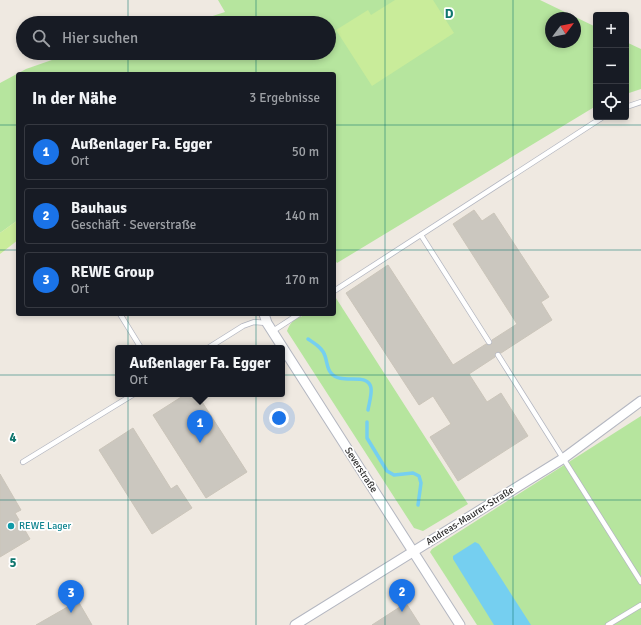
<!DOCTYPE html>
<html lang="de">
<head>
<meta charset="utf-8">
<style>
  body { margin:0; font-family:Signika,sans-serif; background:#20242c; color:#f1f3f6 }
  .controls { position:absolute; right:12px; top:12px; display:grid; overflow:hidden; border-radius:4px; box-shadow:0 2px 6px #0003 }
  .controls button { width:36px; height:36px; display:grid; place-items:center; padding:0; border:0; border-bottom:1px solid #363941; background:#171b24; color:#f1f3f6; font:20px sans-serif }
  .compass { position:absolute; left:545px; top:12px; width:36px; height:36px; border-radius:50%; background:#171b24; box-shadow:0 2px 6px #0003; rotate:58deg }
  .you { position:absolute; left:279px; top:418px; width:14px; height:14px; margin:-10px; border:3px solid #fff; border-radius:50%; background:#1a73e8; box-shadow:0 0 0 6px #1a73e833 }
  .badge { display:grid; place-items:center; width:26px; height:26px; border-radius:50%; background:#1a73e8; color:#fff; font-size:13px; font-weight:700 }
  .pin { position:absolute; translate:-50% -33px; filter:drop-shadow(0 1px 2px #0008) }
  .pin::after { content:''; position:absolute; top:21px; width:14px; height:12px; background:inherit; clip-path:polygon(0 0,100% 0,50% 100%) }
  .popup { position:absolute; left:115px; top:345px; width:170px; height:52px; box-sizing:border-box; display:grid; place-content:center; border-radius:4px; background:#171b24; filter:drop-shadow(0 1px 3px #0005); font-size:13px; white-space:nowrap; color:#9ea1a6 }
  .popup b { font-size:15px; color:#f1f3f6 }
  .popup::after { content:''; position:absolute; left:50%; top:100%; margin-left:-8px; border:8px solid transparent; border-top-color:#171b24 }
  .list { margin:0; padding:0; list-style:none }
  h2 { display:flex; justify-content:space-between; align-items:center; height:52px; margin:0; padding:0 16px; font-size:17px }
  h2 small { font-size:13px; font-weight:400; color:#9ea1a6 }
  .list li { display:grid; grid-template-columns:26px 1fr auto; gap:12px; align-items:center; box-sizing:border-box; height:56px; margin:0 8px 8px; padding:0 8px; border:1px solid #363941; border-radius:4px }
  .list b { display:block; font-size:15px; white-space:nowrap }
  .list p { margin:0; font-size:13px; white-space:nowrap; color:#9ea1a6 }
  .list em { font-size:13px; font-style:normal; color:#9ea1a6 }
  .icon { flex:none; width:22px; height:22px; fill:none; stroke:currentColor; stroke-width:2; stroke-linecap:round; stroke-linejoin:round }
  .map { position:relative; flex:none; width:641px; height:625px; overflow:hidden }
  .search { position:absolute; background:#171b24; box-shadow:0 2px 6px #0003; left:16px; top:16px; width:320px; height:44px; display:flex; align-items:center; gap:10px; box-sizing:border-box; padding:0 14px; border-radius:22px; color:#9ea1a6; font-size:15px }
  .panel { position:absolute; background:#171b24; box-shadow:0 2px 6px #0003; left:16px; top:72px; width:320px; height:244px; border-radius:4px }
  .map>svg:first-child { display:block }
</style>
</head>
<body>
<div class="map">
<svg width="641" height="625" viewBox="0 0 641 625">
  <rect width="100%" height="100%" fill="#efe9e1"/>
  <!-- green -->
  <g fill="#b6e59e" fill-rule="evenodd">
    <path d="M218,0H540L596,27V106L337,263L334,259V74H18V220L0,233V83L26,69L72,53H329V23H191L225,12ZM551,18H575V42H551Z"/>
    <path d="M626,42L641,49V89L626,94Z"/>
    <path d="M334,295L468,504L423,531L414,528L287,331C294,311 317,314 334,314Z"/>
    <path d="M641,416V625H477L430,552L432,549Z"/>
  </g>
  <!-- pitch -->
  <g fill="#c9ec9a">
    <path d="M395,0H433L454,33L372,86L336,30L368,10L371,15Z"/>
    <path d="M18,220V240L0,254V233Z"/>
  </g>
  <!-- water -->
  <path fill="#75cff0" d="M475,542L479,544L531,625H494L453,559V556Z"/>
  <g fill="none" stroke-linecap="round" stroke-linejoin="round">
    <!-- stream -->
    <g stroke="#75cff0" stroke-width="3.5">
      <path d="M308,339C314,343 323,348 325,356C327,361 327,369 331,373C341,386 368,371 371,388C372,395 369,403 368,410"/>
      <path d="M367,422V438L387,471L394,475L413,473L419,476L421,483L418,505"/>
    </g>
  </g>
  <!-- building -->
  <g fill="#cbc7bf" stroke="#cbc5ba">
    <path d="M474,210L482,221L494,213L549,297L541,302L552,320L501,353L496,352L495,357L469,374L487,402L501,393L528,436L458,481L430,437L451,424L433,396L419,405L346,293L388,265L453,365L486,344L491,345L492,340L517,324L453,224Z"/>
    <path d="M186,394H197L247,472L206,498L153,415Z"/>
    <path d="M133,428L171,489L177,485L192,508L152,534L99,450Z"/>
    <path d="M0,474L21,510L15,513L30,539L0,557Z"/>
    <path d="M78,601L92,625H36Z"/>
    <path d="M406,603L420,625H372Z"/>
  </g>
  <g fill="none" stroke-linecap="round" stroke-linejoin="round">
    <defs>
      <g id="service">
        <path d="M626,107L641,102"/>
        <path d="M421,235L489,342"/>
        <path d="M334,291L603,117"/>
        <path d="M120,314L141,348"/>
        <path d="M273,331L299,314"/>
        <path d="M208,348L243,326L254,322L267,323"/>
        <path d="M498,355L641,582"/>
        <path d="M23,462L134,394"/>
        <path d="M608,625L641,605"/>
      </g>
      <g id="minor">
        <path d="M264,314L267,323L460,625"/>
        <path d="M295,625L564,458L641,401"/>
      </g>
    </defs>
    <!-- service casing -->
    <use href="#service" stroke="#b4b7c1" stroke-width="6"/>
    <!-- minor casing -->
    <use href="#minor" stroke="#b4b7c1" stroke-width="11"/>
    <!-- service -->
    <use href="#service" stroke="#fff" stroke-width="4.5"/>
    <!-- minor -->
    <use href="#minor" stroke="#fff" stroke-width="9"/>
  </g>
  <!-- grid -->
  <path fill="none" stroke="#0f766e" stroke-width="1" stroke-opacity="0.55" d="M128,0V23M256,0V23M385,0V625M513,0V625M128,53V74M256,53V74M0,125H18M334,125H641M0,250H18M334,250H641M128,314V625M256,314V625M0,375H641M0,500H641"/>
  <!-- markers -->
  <circle fill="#0f9aa8" stroke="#fff" stroke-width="1.5" cx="11" cy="526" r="4"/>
  <g text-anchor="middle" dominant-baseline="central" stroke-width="3.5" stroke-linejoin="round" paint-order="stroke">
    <!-- street labels -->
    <g font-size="10" fill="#2e2e2e" stroke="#fff">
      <text transform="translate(361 470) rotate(57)">Severstraße</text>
      <text transform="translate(470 516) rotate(-32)">Andreas-Maurer-Straße</text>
    </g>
    <!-- culture labels -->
    <g font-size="10" fill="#0d838f" stroke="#fff" text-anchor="start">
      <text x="19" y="526">REWE Lager</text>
    </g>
  </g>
  <g font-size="13" text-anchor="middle" font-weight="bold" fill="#0f766e" stroke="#fff" stroke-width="3.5" stroke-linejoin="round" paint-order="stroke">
    <text x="449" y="18">D</text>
    <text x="13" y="442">4</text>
    <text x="13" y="567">5</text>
  </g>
</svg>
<div class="controls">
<button>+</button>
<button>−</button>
<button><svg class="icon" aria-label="locate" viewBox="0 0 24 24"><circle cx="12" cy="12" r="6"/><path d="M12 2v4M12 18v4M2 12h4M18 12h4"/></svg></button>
</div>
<svg class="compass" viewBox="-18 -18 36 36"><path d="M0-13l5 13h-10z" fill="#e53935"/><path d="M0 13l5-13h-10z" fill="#9ea1a6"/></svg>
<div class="you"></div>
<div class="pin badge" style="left:200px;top:443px">1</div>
<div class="popup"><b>Außenlager Fa. Egger</b>Ort</div>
<div class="pin badge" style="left:402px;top:612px">2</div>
<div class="pin badge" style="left:71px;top:613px">3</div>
<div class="search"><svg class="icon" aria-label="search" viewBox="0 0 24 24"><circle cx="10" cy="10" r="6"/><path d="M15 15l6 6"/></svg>Hier suchen</div>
<section class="panel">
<h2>In der Nähe<small>3 Ergebnisse</small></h2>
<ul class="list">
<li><span class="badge">1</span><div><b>Außenlager Fa. Egger</b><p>Ort</p></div><em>50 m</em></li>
<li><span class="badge">2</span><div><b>Bauhaus</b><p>Geschäft · Severstraße</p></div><em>140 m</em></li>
<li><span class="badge">3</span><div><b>REWE Group</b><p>Ort</p></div><em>170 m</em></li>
</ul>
</section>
</div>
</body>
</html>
